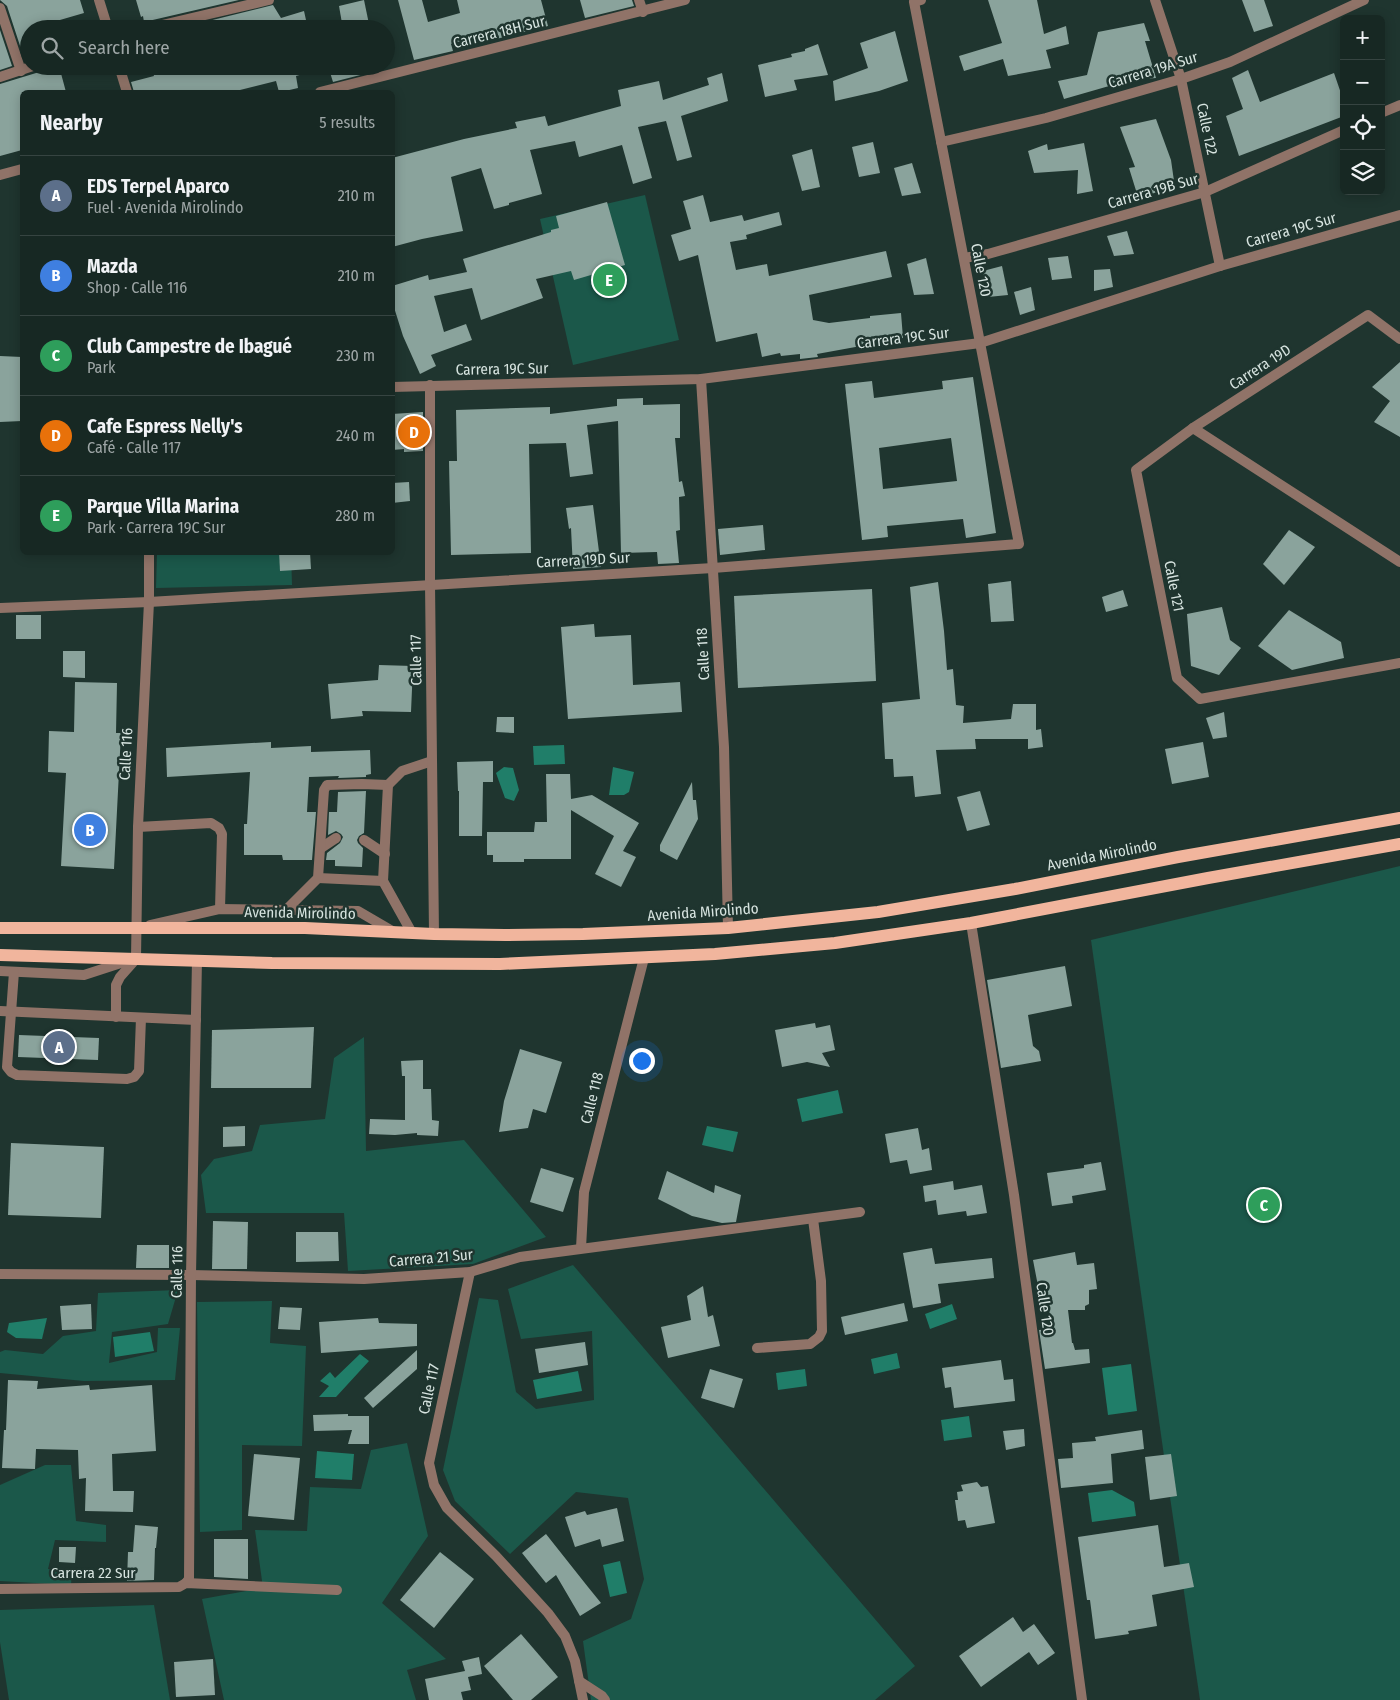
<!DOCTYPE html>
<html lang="en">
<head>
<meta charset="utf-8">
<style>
  body { margin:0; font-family:"Fira Sans Condensed",sans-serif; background:#243430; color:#f1f3f6 }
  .controls { position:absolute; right:15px; top:15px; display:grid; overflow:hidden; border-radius:8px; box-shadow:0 2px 12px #0003 }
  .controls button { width:45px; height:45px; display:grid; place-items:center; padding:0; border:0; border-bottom:1px solid #364441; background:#172823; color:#f1f3f6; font:25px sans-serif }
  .you { position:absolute; left:641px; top:1060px; width:18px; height:18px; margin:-12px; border:4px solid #fff; border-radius:50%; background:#1a73e8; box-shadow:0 0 0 8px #1a73e833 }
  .badge { display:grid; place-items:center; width:32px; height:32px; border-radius:50%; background:#f2a07f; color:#fff; font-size:16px; font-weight:700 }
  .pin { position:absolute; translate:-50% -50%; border:2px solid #fff; box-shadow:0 1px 5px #0006 }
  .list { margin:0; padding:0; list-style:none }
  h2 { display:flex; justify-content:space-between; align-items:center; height:65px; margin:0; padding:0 20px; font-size:21px }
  h2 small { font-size:16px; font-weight:400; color:#9ea6a6 }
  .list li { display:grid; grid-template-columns:32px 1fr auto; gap:15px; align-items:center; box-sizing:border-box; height:80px; padding:0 20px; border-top:1px solid #364441 }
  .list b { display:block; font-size:19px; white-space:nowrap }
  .list p { margin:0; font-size:16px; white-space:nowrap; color:#9ea6a6 }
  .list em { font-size:16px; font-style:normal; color:#9ea6a6 }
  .icon { flex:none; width:28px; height:28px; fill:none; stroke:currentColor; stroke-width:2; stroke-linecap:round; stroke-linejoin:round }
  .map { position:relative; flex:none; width:1400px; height:1700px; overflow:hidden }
  .search { position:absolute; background:#172823; box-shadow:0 2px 12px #0003; left:20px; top:20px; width:375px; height:55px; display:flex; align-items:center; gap:12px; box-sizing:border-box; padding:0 18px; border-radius:28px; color:#9ea6a6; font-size:19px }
  .panel { position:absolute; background:#172823; box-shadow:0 2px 12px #0003; left:20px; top:90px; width:375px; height:465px; border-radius:8px }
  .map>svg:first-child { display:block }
</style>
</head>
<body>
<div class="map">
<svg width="1400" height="1700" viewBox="0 0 1400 1700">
  <rect width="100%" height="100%" fill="#1f352f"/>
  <!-- green -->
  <g fill="#1b584a">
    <path d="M645,195L679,340L573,365L540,219Z"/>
    <path d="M157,553H291L292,585L156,588Z"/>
    <path d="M1400,866V1700H1200L1166,1470L1091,940Z"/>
    <path d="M364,1037L366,1151L464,1140L546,1237L473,1264L348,1271L344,1213H206L201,1175L214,1159L252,1151L260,1125L325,1119L334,1058Z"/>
    <path d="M573,1265L915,1666L875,1700H591L583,1641L631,1619L644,1579L628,1498L576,1492L510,1554L455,1501L443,1470L479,1298L498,1300L516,1392L536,1409L594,1400L592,1331L521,1339L508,1289Z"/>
    <path d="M178,1290L168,1324L112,1332L109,1363L157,1352L158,1328H180L175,1380L84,1381L0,1373V1352L5,1350L43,1354L63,1336L96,1331L98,1293Z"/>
    <path d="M272,1301L270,1343L306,1346L302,1446L242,1445V1530L200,1532L197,1302Z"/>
    <path d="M407,1443L428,1536L382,1603L446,1659L407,1670L416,1700H224L202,1599L263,1588L255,1530L307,1531L310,1487L361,1489L371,1450Z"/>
    <path d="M45,1465H71L76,1521L106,1525V1542L55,1540L48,1569L72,1571L71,1585L0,1581V1485Z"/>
    <path d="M154,1605L170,1700H9L0,1642V1610Z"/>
  </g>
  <!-- water -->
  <g fill="#207e69">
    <path d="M564,745L565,764L534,765L533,746Z"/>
    <path d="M504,767L513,768L519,790L514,801L505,798L496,773Z"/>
    <path d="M613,767L634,772L629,792L624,795H609Z"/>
    <path d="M838,1090L843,1113L802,1122L797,1099Z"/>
    <path d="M707,1126L738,1132L733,1152L702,1145Z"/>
    <path d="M952,1304L957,1319L930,1329L925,1314Z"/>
    <path d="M47,1318L42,1339L16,1338L7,1332L9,1323Z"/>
    <path d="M150,1332L154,1351L115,1357L113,1337Z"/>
    <path d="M897,1353L900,1368L874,1374L871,1359Z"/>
    <path d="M360,1354L369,1361L336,1397H319L329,1386L320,1381L330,1372L335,1378Z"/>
    <path d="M1131,1364L1137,1411L1108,1415L1102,1368Z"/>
    <path d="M805,1369L807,1386L778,1390L776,1373Z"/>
    <path d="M578,1371L582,1391L537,1399L533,1380Z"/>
    <path d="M969,1416L972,1437L944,1441L941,1420Z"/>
    <path d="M317,1451L354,1454L352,1480L315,1478Z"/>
    <path d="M1112,1490L1134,1502L1136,1516L1092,1522L1088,1493Z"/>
    <path d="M620,1561L627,1593L610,1597L603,1565Z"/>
  </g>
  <!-- building -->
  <g fill="#8aa39c" fill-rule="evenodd">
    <path d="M0,0H80L84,13L29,29V60L25,61L7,6Z"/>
    <path d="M136,0H239L144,22L143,16L141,17Z"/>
    <path d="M364,0L370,29H343L339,6Z"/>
    <path d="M398,0H422L428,22L460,13L457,0H541L548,26L492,40L490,32L451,44L453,51L414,60Z"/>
    <path d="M580,0H632L634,6L585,18Z"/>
    <path d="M988,0H1037L1044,34L1066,26L1069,44L1046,50L1051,68L1008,76L1003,59L964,71L959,56L1002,43Z"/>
    <path d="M1242,0H1264L1273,26L1254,32Z"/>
    <path d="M273,5L281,18L304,11L308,29H176Z"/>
    <path d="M1144,23L1150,41H1145L1156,78L1130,80L1064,99L1058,81L1087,75L1098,32Z"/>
    <path d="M0,30L12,66L0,70Z"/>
    <path d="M895,31L908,81L879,91L835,101L833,81L868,68L860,43Z"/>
    <path d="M818,44L828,75L794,80L797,90L765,97L758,65L792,57L791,54L805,51V49Z"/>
    <path d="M59,66L66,92H22V150L0,156V84Z"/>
    <path d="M151,66H313L314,71L296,76L298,88L281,92H279L276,81L232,92H134L131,82L154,76Z"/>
    <path d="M328,66H379L380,70L333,82Z"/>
    <path d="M1248,70L1260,102L1334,73L1344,102V116L1239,156L1226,116L1243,109L1232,78Z"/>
    <path d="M722,73L728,101L681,116L692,157L677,161L666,121L638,127L652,178L633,184L622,145L579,157L575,141L530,150L542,194L509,203V205L494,209L481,168L451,177L463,231L422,239L392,247V158L464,139L517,128L515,122L545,116L548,126L621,106L618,90L659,81L663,100L709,85L707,78Z"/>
    <path d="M1156,119L1171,160L1175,188L1138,197L1129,168L1135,167L1120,127Z"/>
    <path d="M873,142L880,173L859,177L852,147Z"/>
    <path d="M1084,143L1093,191L1077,194L1078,170L1034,173L1028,151L1047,144L1048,150Z"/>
    <path d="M812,149L820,187L802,191L792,155Z"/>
    <path d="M912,163L921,193L902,196L894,168Z"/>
    <path d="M703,195L710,222L742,215L744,221L779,212L782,225L746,235L747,239L730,242L736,270L767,264L769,276L886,251L892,277L809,295L813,320L829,323L870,318V316L901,313L903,338L887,340L889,346L873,347L872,344L817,354L818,357L800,359V354L781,356L780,353L762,357L757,333L716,342L698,255L679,261L671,235L691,229L683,201Z"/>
    <path d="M607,202L625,265L574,280L571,271L536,279L543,298L481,320L472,288L434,296L444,332L466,324L472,340L431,355L436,366L420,374L403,336L392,301V286L428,275L429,280L467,272L463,259L551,232V230L559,228L556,216Z"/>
    <path d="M1127,231L1134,254L1114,256L1107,236Z"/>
    <path d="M1068,256L1072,278L1052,280L1048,258Z"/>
    <path d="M926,258L934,294L914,295L907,264Z"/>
    <path d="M1002,266L1008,295L988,297L983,271Z"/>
    <path d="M1110,269L1113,287L1094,291V270Z"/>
    <path d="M1031,287L1035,310L1020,315L1014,292Z"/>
    <path d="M0,356L22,357V421L0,422Z"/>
    <path d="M1400,362V437L1374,422L1390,401L1372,387Z"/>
    <path d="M973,377L996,533L966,538L963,519L887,526L888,537L862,540L845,384L872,381L874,398L943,389L942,381ZM951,438L957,481L883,489L879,448Z"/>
    <path d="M643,398V405L680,404V438H675L679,482L682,481L685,496L679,497L680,530L676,531L679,563L658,564L657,552L621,553L618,421L587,425L593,474L570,477L566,443L529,444L531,553L451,555L449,461H457L456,410L550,407V414L617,406V399Z"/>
    <path d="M423,412V451L404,452V449L392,450V414Z"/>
    <path d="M409,482L410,501L392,503V483Z"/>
    <path d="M593,505L601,567L573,569L571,528L569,529L566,508Z"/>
    <path d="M763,525L765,550L720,555L718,529Z"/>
    <path d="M1289,530L1315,547L1284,585L1263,564Z"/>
    <path d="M279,552H310L311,569L280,571Z"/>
    <path d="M1011,581L1014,621L991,622L988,584Z"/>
    <path d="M938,582L944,631L947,670L953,669L956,705L964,706L963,723L1011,719L1013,704H1036V730L1041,729L1043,747L1028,749V739H975L976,749L936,750L941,794L915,797L913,776L894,777L893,759H885L882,703L920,699L910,587Z"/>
    <path d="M872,589L876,681L738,688L734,596Z"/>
    <path d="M1123,590L1128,606L1106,612L1102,597Z"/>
    <path d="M1222,607L1230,640L1241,648L1219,675L1191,666L1187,614Z"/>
    <path d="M1289,610L1341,642L1344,658L1292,670L1258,646Z"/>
    <rect x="16" y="615" width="25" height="24"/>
    <path d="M594,624L595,637L631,635L633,685L680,682L682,712L568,719L561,627Z"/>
    <path d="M63,651H85V678L63,677Z"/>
    <path d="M379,665L413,666L411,712L362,711L363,716L331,719L328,684L378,680Z"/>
    <path d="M75,682L117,683L116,733H121L114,869L61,866L66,773L48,772L49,731L74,732Z"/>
    <path d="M1224,712L1227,737L1213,739L1206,718Z"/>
    <path d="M497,717H514V733L496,732Z"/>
    <path d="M271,742V748L311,746V752L370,750L371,774L366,775V777L338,778L339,776L309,777L307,812H316L312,860H283L282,855H244V824H247L250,772L167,777L166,748Z"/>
    <path d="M1203,742L1209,777L1172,784L1165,749Z"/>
    <path d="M493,761V782H483L482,836H459V791H458L457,762Z"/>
    <path d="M546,774H570L571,799L592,795L639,823L623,851L636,857L621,887L595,874L614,836L571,810V859H524V862H493V855H487V832H534L535,822H547Z"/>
    <path d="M692,782L693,800H696L698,819L677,860L660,851V845Z"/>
    <path d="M366,791L364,833L359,836L357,840L358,843L363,848L362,867L335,866V860H326L327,853L340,843L343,837L341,834L336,831L328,835L329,812H337L338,792Z"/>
    <path d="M980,791L990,825L967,831L957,797Z"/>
    <path d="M1065,966L1072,1006L1028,1015L1033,1046L1039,1051L1041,1061L1001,1068L987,980Z"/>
    <path d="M815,1023L816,1028L830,1025L835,1050L822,1053L830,1067L807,1062L782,1067L775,1030Z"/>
    <path d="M314,1027L311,1088H211L212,1030Z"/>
    <path d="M19,1035L99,1038L98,1060L18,1057Z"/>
    <path d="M520,1049L562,1062L546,1113L533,1109L528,1128L499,1132L504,1101Z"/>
    <path d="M423,1060V1089H431L432,1120L439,1121L438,1136L417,1135V1133L395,1135L369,1134L370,1119L405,1120V1076H402L401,1061Z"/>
    <path d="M245,1126V1146L223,1147V1127Z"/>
    <path d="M918,1128L922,1150L929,1148L932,1170L910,1174L907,1160L890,1163L885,1134Z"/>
    <path d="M11,1143L104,1147L101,1218L8,1215Z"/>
    <path d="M1101,1162L1106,1190L1072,1196L1073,1203L1052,1206L1047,1173L1084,1168V1165Z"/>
    <path d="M541,1168L574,1178L563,1212L530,1202Z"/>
    <path d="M667,1171L714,1193L715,1185L741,1195L736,1222L722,1223L692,1216L658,1199Z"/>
    <path d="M953,1181L954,1190L982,1185L987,1213L967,1216L966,1211L938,1215L936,1200L925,1202L923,1186Z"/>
    <path d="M213,1221L248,1222L247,1269H212Z"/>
    <path d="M296,1232H338L339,1261L296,1262Z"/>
    <path d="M137,1245H169V1268H136Z"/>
    <path d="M932,1248L935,1264L992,1258L994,1278L938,1284L941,1303L913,1308L903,1253Z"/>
    <path d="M1075,1252L1077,1265L1094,1263L1097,1289L1089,1290V1304L1085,1306V1310H1068L1072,1343H1073L1075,1350L1089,1349L1090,1363L1045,1369L1039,1330L1051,1329L1048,1298H1046L1044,1285L1038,1286L1033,1260Z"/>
    <path d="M703,1286L708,1317L713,1315L720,1346L668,1358L661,1327L691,1320L687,1296Z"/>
    <path d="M904,1303L908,1321L845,1335L841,1317Z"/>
    <path d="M91,1304L92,1329L62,1330L60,1306Z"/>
    <path d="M280,1307L302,1308L300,1330L278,1329Z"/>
    <path d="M378,1318L379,1323L417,1324V1346L321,1353L319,1322Z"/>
    <path d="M585,1342L588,1365L539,1373L535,1349Z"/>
    <path d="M417,1350V1369L373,1408L364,1398Z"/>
    <path d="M1001,1360L1004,1380L1013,1379L1015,1401L954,1408L951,1387L945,1388L942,1368Z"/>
    <path d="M710,1369L743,1379L734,1408L701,1398Z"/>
    <path d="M8,1380L38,1381L37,1389L89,1385L90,1390L152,1385L156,1451L112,1454L113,1491H134L133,1512L85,1511L86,1478L79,1479L78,1450L36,1449L35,1469L2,1468L4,1430H6Z"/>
    <path d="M348,1414V1416H369V1444H348L352,1430L314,1431L313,1415Z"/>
    <path d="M1024,1429L1025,1446L1006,1450L1003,1431Z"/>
    <path d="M1142,1430L1144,1449L1111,1454L1113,1483L1061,1488L1058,1459L1073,1458L1072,1443L1096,1441L1095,1437Z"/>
    <path d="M254,1454L300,1458L294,1520L248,1516Z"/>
    <path d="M1171,1454L1177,1496L1150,1500L1145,1457Z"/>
    <path d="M977,1482L981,1487L988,1486L995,1523L967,1528L965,1520L958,1521L955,1500H958L957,1492L963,1491L961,1485Z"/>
    <path d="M617,1508L624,1541L602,1547L600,1539L575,1547L565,1517L585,1511L587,1515Z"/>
    <path d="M135,1525L158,1527L156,1548H155L154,1580L127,1581L128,1552H133Z"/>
    <path d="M1158,1525L1164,1567L1189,1563L1194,1587L1152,1595L1157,1626L1128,1631L1129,1634L1095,1639L1090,1600H1087L1078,1537Z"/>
    <path d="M546,1534L588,1587L601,1603L580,1616L556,1575L546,1583L522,1553Z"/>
    <path d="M214,1539H248V1579L214,1577Z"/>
    <path d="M59,1547H76L75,1563L59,1562Z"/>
    <path d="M440,1552L474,1579L434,1628L400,1600Z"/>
    <path d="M1013,1617L1023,1632L1034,1624L1055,1653L1038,1665L1029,1652L981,1687L959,1656Z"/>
    <path d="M521,1634L558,1677L531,1700H513L484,1666Z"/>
    <path d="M479,1657L482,1674L468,1677L471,1690L461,1692L463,1700H429L425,1679L465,1671L462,1661Z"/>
    <path d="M213,1659L215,1695L176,1697L174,1662Z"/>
  </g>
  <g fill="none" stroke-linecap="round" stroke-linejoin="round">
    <!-- service -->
    <g stroke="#907368" stroke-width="10">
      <path d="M1400,339L1368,315L1193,428L1136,470L1177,678L1200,699L1400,663"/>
      <path d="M1193,428L1400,562"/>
      <path d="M0,608L149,602"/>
      <path d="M138,827L211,823L219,828L222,834L220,909"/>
      <path d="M364,840L385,854"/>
      <path d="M321,848L336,838"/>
      <path d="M318,878L383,881"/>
      <path d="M286,910L318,878L324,790L327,785L362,784L388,785"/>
      <path d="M150,925L220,909L358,911L394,932"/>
      <path d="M412,933L383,881L388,785L402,771L432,761"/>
      <path d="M0,971L84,975L127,961"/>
      <path d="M14,972L7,1067L11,1072L17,1075L127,1079L134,1077L139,1071L141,1018"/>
      <path d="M0,1011L196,1020"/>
      <path d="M116,1017V985L120,977L136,959"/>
    </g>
    <!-- minor -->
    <g stroke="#907368" stroke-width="10">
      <path d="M99,0L108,29"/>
      <path d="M639,0L643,12"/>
      <path d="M1155,0L1181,79L1220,266"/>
      <path d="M0,8L21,71"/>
      <path d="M145,29L269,0"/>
      <path d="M119,66L127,92"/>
      <path d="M0,77L33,66"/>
      <path d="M320,92L685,0"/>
      <path d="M1381,113L1400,105"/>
      <path d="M941,142L1046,118L1181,79L1230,62L1364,0"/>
      <path d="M0,175L22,169"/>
      <path d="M964,258L988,254L1205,192L1344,130"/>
      <path d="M701,379L724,747L728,928"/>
      <path d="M430,385V584L434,934"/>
      <path d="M392,387L701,379L980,343L1220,266L1400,215"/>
      <path d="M149,602L713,568L1019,544L914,2L921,0"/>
      <path d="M971,923L1014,1195L1082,1700"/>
      <path d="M136,958L138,827L149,602V552"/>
      <path d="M581,1248L584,1192L644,958"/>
      <path d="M470,1272L429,1463L434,1485L447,1508L496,1556L548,1613L565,1636L575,1661L583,1700"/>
      <path d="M0,1274L191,1275L364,1279L470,1272L520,1257L860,1212"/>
      <path d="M757,1348L810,1344L819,1337L822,1331L821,1281L813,1219"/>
      <path d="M186,1583L189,1579L191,1275L197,960"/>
      <path d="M0,1589L179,1587L186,1583L337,1590"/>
      <path d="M579,1681L602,1696L605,1700"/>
    </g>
    <!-- primary -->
    <g stroke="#f1b59d" stroke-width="12">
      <path d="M0,928H305L434,934L505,935L583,934L728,928L878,912L1015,889L1178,857L1400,818"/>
      <path d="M0,955L272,963L500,964L715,954L835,943L971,923L1208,878L1400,844"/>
    </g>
  </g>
  <g text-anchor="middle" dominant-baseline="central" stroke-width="5" stroke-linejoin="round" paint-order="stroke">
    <!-- street labels -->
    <g font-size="15" fill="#d7e4e0" stroke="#1f352f">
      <text transform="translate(499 32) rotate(-14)">Carrera 18H Sur</text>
      <text transform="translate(1153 70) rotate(-17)">Carrera 19A Sur</text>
      <text transform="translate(1207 129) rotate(78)">Calle 122</text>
      <text transform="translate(1153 191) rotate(-16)">Carrera 19B Sur</text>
      <text transform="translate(1291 230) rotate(-16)">Carrera 19C Sur</text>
      <text transform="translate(981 270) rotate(79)">Calle 120</text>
      <text transform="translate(903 338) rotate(-7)">Carrera 19C Sur</text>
      <text transform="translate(1260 367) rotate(-33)">Carrera 19D</text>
      <text transform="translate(502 369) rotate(-1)">Carrera 19C Sur</text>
      <text transform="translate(583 560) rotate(-3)">Carrera 19D Sur</text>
      <text transform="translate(1174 586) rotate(79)">Calle 121</text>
      <text transform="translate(703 654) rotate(-93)">Calle 118</text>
      <text transform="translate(416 660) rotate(-91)">Calle 117</text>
      <text transform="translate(126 754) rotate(-87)">Calle 116</text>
      <text transform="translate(1102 855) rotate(-11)">Avenida Mirolindo</text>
      <text transform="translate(703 912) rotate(-4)">Avenida Mirolindo</text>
      <text transform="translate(300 913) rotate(1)">Avenida Mirolindo</text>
      <text transform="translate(592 1098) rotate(-76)">Calle 118</text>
      <text transform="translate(431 1258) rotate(-5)">Carrera 21 Sur</text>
      <text transform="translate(177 1272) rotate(-89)">Calle 116</text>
      <text transform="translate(1045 1309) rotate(82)">Calle 120</text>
      <text transform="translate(429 1389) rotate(-78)">Calle 117</text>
      <text x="93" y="1573">Carrera 22 Sur</text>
    </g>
  </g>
</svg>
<div class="controls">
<button>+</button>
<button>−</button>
<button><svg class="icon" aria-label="locate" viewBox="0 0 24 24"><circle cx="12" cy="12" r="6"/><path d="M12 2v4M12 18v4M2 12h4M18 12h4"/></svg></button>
<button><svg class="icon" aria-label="layers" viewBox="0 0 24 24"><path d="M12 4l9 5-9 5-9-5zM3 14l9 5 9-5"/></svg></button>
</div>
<div class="you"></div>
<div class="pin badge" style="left:59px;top:1047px;background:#5c6f8a">A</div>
<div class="pin badge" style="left:90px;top:830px;background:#3f7fe0">B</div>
<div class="pin badge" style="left:1264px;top:1205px;background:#2e9e5b">C</div>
<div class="pin badge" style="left:414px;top:432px;background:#e8710a">D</div>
<div class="pin badge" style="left:609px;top:280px;background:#2e9e5b">E</div>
<div class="search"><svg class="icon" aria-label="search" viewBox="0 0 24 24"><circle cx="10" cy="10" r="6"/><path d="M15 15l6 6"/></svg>Search here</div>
<section class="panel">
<h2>Nearby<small>5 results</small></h2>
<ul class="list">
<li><span class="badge" style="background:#5c6f8a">A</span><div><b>EDS Terpel Aparco</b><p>Fuel · Avenida Mirolindo</p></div><em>210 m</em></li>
<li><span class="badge" style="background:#3f7fe0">B</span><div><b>Mazda</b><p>Shop · Calle 116</p></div><em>210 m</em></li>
<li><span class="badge" style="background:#2e9e5b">C</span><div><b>Club Campestre de Ibagué</b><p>Park</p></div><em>230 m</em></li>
<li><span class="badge" style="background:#e8710a">D</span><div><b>Cafe Espress Nelly's</b><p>Café · Calle 117</p></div><em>240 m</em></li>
<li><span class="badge" style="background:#2e9e5b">E</span><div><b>Parque Villa Marina</b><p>Park · Carrera 19C Sur</p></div><em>280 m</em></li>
</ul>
</section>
</div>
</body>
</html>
